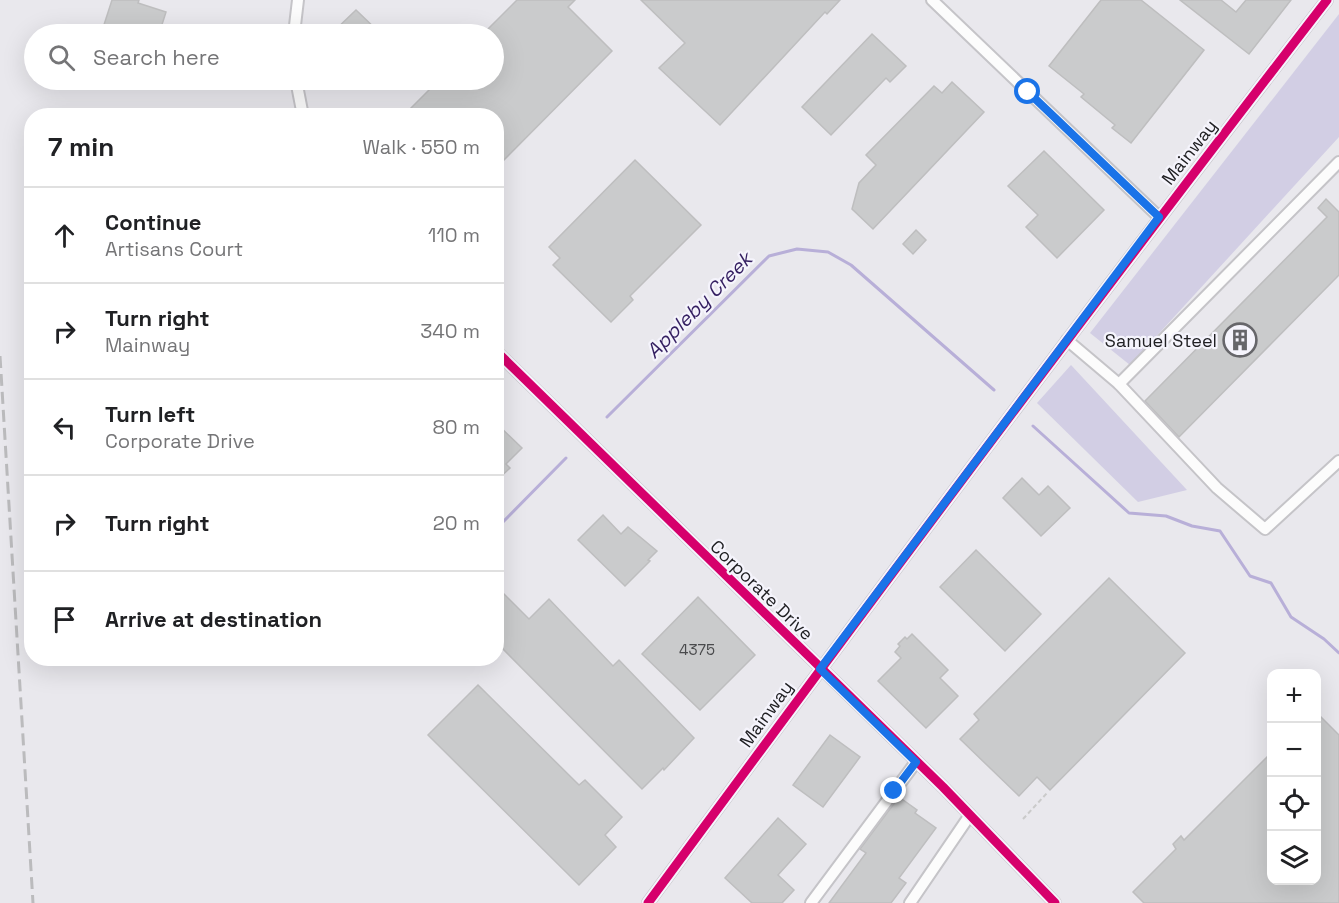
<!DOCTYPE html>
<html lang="en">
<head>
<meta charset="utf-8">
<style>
  body { margin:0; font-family:"Space Grotesk",sans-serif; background:#f2f2f2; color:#202124 }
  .controls { position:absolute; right:18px; bottom:18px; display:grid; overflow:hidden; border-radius:12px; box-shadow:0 6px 24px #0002 }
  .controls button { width:54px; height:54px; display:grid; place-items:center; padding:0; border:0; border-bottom:2px solid #e0e0e0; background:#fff; color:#202124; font:30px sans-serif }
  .stop { position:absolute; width:18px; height:18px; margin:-14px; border:4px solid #1a73e8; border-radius:50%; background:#fff }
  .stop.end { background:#1a73e8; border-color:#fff; box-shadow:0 2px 6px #0008 }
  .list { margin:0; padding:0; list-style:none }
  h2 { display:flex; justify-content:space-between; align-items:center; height:78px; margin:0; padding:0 24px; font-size:26px }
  h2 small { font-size:20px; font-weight:400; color:#757577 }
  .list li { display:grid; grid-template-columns:39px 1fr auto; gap:18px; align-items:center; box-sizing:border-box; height:96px; padding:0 24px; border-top:2px solid #e0e0e0 }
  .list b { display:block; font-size:22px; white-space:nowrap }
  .list p { margin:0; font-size:20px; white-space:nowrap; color:#757577 }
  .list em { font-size:20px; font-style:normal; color:#757577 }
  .icon { flex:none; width:33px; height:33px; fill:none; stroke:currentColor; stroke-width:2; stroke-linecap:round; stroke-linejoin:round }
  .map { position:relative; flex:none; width:1339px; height:903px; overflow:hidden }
  .search { position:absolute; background:#fff; box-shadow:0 6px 24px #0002; left:24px; top:24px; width:480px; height:66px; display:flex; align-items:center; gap:15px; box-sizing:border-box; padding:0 21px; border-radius:33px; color:#757577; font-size:22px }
  .panel { position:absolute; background:#fff; box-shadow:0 6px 24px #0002; left:24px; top:108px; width:480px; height:558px; border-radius:24px }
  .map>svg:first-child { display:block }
</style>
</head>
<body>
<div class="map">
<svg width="1339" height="903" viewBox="0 0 1339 903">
  <rect width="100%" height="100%" fill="#e9e8ed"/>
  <!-- green -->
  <g fill="#d2cee4">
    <path d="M1339,14V137L1130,365L1090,333Z"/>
    <path d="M1071,365L1187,490L1138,502L1037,403Z"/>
  </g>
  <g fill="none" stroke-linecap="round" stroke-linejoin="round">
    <!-- stream -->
    <g stroke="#b8afd8" stroke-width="3">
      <path d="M607,417L769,256L797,249L828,252L851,265L994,390"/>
      <path d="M1033,426L1129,513L1166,516L1192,526L1220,531L1250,576L1271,583L1291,617L1324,639L1339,653"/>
      <path d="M496,529L566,458"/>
    </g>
  </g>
  <!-- building -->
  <g fill="#cacbcc" stroke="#bebebf" stroke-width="1.5">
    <path d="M112,0H139L138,3L166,12L159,34H101Z"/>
    <path d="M517,0H575L568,7L612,51L496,168V116H403L439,80H494V34H483Z"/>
    <path d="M641,0H840L827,14L825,12L720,125L659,68L685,43Z"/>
    <path d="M1101,0H1141L1204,50L1131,143L1112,128L1115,125L1081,97L1084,94L1049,66Z"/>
    <path d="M1180,0H1221L1236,12L1246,0H1291L1249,54Z"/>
    <path d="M356,10L381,34H331Z"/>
    <path d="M872,34L906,66L890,82L886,78L831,135L802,107Z"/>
    <path d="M952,82L984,112L873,229L852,209L859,183L876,165L866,155L934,86L942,93Z"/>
    <path d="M1044,151L1104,210L1057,258L1026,227L1038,215L1008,186Z"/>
    <path d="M635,160L701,225L630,296L633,300L611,322L553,265L560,258L549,247Z"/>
    <path d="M1326,199L1339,212V275L1179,437L1145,401L1327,217L1318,208Z"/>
    <path d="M916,230L926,240L913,254L903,244Z"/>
    <path d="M496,423L522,448L506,464L510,468L496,481Z"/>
    <path d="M1022,478L1039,495L1048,486L1070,508L1041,536L1003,498Z"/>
    <path d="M603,515L621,534L628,527L657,551L648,560L650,561L625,586L578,540Z"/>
    <path d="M976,550L1041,614L1005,651L940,587Z"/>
    <path d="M1109,578L1185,653L1050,790L1037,777L1019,796L960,739L979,720L974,714Z"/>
    <path d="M502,592L529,619L549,599L613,666L619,660L694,738L664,770L663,768L642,789L496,642V597Z"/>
    <path d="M698,597L755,655L700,710L642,654Z"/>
    <path d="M912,634L948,670L940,678L958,696L926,728L878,681L901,658L895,652L900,646L898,644L905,637L907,639Z"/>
    <path d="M478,685L579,785L585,780L622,817L605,835L616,847L579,885L428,735Z"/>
    <path d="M1317,713L1339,735V903H1144L1133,892L1176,849L1173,844L1181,836L1184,840L1272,752V880H1317Z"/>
    <path d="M830,735L860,757L823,807L793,785Z"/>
    <path d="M899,797L917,810L915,813L936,828L899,878L906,883L891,903H829L866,853L860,849Z"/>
    <path d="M778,818L806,844L778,875L794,890L782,903H752L725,878Z"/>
  </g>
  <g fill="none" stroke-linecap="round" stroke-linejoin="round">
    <defs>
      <g id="minor">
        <path d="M932,0L1159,217"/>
        <path d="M294,34L298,0"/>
        <path d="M296,80L303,116"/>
        <path d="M1339,162L1119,384L1217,488L1265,529L1339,461"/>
        <path d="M1067,340L1119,384"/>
        <path d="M496,351L943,787L1055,903"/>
        <path d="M648,903C871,600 1097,298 1327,0"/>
        <path d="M811,903L916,762"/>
        <path d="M910,903L970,815"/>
      </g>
    </defs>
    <!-- minor casing -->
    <use href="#minor" stroke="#c5c4c8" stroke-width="14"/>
    <!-- path -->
    <path stroke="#cacaca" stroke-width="2" stroke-dasharray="4.5 3" stroke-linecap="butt" d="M1023,819L1048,792"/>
    <!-- minor -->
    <use href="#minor" stroke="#fcfcfc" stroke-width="10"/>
    <!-- rail -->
    <path stroke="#bbbbbd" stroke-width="3" stroke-dasharray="12 6" stroke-linecap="butt" d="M0,356L33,903"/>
    <defs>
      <g id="cycleway">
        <path d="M496,351L943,787L1055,903"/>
        <path d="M648,903C871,600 1097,298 1327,0"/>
      </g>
    </defs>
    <!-- cycleway casing -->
    <use href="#cycleway" stroke="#f5f4fc" stroke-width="13"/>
    <!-- cycleway -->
    <use href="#cycleway" stroke="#d6006c" stroke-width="9"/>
  </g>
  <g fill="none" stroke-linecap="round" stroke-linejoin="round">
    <!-- route -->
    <path stroke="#1a73e8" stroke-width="8" d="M894,791L916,762L820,669L1159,217L1028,92"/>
  </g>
  <!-- icons -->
  <defs>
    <symbol id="building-ring" viewBox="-11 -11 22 22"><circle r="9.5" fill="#f5f4fc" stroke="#66666a" stroke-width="1.5"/><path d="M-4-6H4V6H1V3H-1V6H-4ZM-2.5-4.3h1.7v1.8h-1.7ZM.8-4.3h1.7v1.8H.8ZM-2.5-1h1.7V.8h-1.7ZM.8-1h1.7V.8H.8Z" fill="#66666a"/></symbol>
  </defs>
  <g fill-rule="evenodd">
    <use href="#building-ring" x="1221" y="321" width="38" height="38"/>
  </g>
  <g text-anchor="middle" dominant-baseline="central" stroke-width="4.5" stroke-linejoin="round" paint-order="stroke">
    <!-- number labels -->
    <g font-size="15" fill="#4a4b4d">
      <text x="697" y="649">4375</text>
    </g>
    <!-- street labels -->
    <g font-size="18" fill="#202023" stroke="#f5f4fc">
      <text transform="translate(1189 152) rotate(-52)">Mainway</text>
      <text transform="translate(762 590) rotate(44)">Corporate Drive</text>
      <text transform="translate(766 714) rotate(-54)">Mainway</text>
    </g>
    <!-- poi labels -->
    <g font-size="18" fill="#202023" stroke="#f5f4fc" text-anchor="end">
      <text x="1217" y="340">Samuel Steel</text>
    </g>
    <!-- water labels -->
    <g font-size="20" font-style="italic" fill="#341f61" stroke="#f5f4fc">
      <text transform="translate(699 305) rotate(-45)">Appleby Creek</text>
    </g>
  </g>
</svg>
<div class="controls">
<button>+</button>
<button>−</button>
<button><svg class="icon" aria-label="locate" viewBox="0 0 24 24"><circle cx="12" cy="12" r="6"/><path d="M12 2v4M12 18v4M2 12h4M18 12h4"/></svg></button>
<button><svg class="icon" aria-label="layers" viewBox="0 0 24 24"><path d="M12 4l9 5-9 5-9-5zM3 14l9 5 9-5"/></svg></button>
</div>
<div class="stop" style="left:1028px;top:92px"></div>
<div class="stop end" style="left:894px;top:791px"></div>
<div class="search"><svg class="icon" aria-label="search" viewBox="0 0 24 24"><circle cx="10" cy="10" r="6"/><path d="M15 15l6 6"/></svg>Search here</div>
<section class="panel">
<h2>7 min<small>Walk · 550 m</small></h2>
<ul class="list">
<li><svg class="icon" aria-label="ahead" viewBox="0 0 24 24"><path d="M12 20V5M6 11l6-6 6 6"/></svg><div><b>Continue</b><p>Artisans Court</p></div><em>110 m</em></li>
<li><svg class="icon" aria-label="right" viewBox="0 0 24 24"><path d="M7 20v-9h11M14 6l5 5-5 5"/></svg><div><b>Turn right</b><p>Mainway</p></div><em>340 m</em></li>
<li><svg class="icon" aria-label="left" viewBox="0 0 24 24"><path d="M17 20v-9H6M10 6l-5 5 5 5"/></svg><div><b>Turn left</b><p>Corporate Drive</p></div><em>80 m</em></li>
<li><svg class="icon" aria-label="right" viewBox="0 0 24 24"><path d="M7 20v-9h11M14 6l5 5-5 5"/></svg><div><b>Turn right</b></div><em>20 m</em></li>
<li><svg class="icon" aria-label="arrive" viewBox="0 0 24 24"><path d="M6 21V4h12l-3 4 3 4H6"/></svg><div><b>Arrive at destination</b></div></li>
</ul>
</section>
</div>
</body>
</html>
